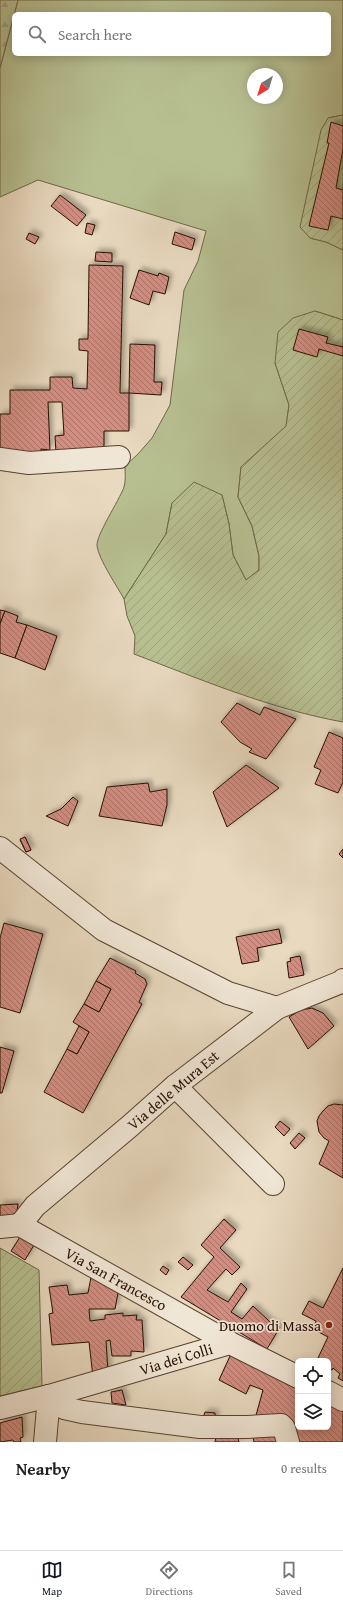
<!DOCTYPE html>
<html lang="en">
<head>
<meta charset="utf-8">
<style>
  body { margin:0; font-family:"Gentium Book Plus",serif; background:#f2f2f2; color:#222 }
  .controls { position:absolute; right:12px; bottom:12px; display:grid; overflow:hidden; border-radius:6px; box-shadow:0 2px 10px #0003 }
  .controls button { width:36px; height:36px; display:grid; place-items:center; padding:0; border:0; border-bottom:1px solid #e0e0e0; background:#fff; color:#222; font:20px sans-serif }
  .compass { position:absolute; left:247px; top:68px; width:36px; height:36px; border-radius:50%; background:#fff; box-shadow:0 2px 10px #0003; rotate:218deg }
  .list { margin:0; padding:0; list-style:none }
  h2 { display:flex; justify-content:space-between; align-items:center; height:52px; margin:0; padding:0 16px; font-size:17px }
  h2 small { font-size:13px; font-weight:400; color:#767676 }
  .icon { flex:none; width:22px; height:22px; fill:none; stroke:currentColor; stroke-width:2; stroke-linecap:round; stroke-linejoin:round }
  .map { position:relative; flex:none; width:343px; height:1442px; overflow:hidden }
  .search { position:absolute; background:#fff; box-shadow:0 2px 10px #0003; left:12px; right:12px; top:12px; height:44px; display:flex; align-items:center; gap:10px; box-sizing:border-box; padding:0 14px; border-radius:6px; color:#767676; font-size:15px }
  .sheet { height:108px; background:#fff }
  nav { display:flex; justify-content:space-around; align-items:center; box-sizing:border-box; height:56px; border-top:1px solid #e0e0e0; background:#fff; font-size:11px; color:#767676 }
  nav a { display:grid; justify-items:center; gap:2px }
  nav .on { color:#111827 }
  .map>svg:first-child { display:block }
</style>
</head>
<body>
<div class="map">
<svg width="343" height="1442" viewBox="0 0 343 1442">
  <defs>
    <pattern id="forest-firs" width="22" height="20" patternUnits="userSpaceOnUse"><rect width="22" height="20" fill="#b7bf91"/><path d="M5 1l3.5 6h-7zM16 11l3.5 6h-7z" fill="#9da37b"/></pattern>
    <pattern id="garden-furrows" width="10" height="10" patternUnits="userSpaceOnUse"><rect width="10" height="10" fill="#b7bf91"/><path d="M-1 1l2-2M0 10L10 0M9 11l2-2" fill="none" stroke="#9da37b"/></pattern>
    <pattern id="building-back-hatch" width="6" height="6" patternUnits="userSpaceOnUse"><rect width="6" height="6" fill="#d38d81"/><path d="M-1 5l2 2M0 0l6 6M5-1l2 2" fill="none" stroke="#ab7267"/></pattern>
    <filter id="shadow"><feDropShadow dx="3.5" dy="-3.5" stdDeviation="2" flood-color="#0004"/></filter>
  </defs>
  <rect width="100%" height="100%" fill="#e8d9bf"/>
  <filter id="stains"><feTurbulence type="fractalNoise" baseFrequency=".005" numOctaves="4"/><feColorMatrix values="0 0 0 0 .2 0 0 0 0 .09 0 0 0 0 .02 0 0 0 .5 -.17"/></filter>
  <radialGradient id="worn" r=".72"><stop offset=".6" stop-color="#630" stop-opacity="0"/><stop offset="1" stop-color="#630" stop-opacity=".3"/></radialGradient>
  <!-- green -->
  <path fill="#b7bf91" stroke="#6f6848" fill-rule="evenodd" d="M18,0H343V115L328,118L310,238L326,242L343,250V320L315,311L275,363L289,405L286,427L241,467L238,497L252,526L259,556V570L246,580L233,555L229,524L222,495L172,503L166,534L124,599C117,586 99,560 97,546C96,535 119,501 124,487C126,481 125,472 125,466L138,454L152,438L170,405L184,290L198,261L206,231L38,180L0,197V68ZM14,14H329V54H14ZM253,74H277V98H253Z"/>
  <!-- forest -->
  <path fill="url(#forest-firs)" stroke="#6f6848" d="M0,0H18L0,68Z"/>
  <!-- garden -->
  <g fill="url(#garden-furrows)" stroke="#6f6848">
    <path d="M343,115V250L326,242L310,238L300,227L321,130L328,118Z"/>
    <path d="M315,311L343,320V722C271,709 202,680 134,654L135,636L127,616L124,599L166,534L172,503L194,482L222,495L229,524L233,555L246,580L259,570V556L252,526L238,497L241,467L286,426L289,405L275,363L278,332L293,318Z"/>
    <path d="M0,1248L39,1270L42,1386L0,1396Z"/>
  </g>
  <!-- building -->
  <g fill="url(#building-back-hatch)" stroke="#271000" filter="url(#shadow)">
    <path d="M331,122L343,126V149L336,188L343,190V219L331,216L328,230L309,226L329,143H327Z"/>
    <path d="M60,195L86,215L77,226L51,206Z"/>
    <path d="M87,223L95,225L92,235L85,233Z"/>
    <path d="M175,232L195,239L192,250L172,244Z"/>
    <path d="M29,233L39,237L35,244L26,239Z"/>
    <path d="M96,252L112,253V262L95,261Z"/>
    <path d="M89,265L123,266L120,393H129V431H104V449L56,453L55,436L64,435L62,402H48L50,450L41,449V454L0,453V414H10V390H50V377H72L73,388L87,389L88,351L79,350V339H88Z"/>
    <path d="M139,270L158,276L159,273L169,277L165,294L153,291L149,305L130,298Z"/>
    <path d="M299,329L328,337L326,343L343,347V356L319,349L317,357L293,350Z"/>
    <path d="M130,344L155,345L154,382H162L161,395L129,393Z"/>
    <path d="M0,610L5,611L0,624Z"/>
    <path d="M5,611L18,616L16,622L27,625L15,658L0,653V624Z"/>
    <path d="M27,625L57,636L45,670L15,658Z"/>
    <path d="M237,703L260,715L264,707L296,719L266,759L249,752L252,749L240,742L221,722Z"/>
    <path d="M329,732L343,738V782L338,793L315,784L321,770L314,767Z"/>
    <path d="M246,765L279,788L227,827L213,792Z"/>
    <path d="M148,783L150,792L167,789V805L162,826L99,816L107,787Z"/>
    <path d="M73,797L78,801L68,826L46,816L61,809Z"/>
    <path d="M25,837L31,850L26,852L20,840Z"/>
    <path d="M25,837L31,850L26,852L20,839Z"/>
    <path d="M343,849V858L339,854Z"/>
    <path d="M4,923L43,934L20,1013L0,1007V938Z"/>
    <path d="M279,929L282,943L257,948L259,961L242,964L236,937Z"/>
    <path d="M300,956L304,975L289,978L287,962L291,961L290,958Z"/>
    <path d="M110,958L136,971L135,973L145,979L147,984L139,1002L142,1004L83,1113L44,1092L67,1049L77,1054L89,1032L73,1022L84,1004L99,1012L111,989L96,981Z"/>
    <path d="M96,981L111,989L99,1012L84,1004Z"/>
    <path d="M312,1008L323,1013L334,1026L308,1049L289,1017L301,1010Z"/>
    <path d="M79,1026L89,1032L77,1054L67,1049Z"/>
    <path d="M0,1047L14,1051L2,1093H0Z"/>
    <path d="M334,1104L343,1105V1178L319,1164L329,1141L324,1138L319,1132L317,1121L319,1116L323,1111L328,1106Z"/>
    <path d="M280,1121L290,1129L284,1136L275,1127Z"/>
    <path d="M299,1133L305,1138L295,1149L290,1143Z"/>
    <path d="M18,1204L16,1218L0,1220V1205Z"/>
    <path d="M224,1219L236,1230L220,1248L240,1267L232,1275L226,1269L207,1290L228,1302L241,1283L247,1289L231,1312L242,1319L253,1306L270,1322L280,1327L267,1349L181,1297L214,1257L201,1245Z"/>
    <path d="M20,1237L34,1245L25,1260L11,1251Z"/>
    <path d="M183,1257L193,1265L188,1270L178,1262Z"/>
    <path d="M163,1266L169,1270L166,1275L160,1270Z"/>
    <path d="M343,1268V1381L338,1378L340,1374L333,1368L332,1370L328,1369V1361L317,1360L328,1337L313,1329L316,1321L302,1314L309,1301L323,1308Z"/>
    <path d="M91,1277L118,1293L115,1309H89L90,1321L105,1319V1315L123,1313V1316L137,1315L136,1320H142L144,1352L131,1351V1356H112L110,1340L106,1341L108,1372L93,1377L89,1342L52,1345L49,1314L53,1313L49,1287L67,1285L69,1295L88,1293Z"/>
    <path d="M231,1354L298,1387V1427H328V1402L343,1410V1442H294L289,1417L255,1419L263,1390L250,1385L246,1394L219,1380Z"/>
    <path d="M122,1390L126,1405L112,1403L111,1392Z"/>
    <path d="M205,1412L215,1413L216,1422H202Z"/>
    <path d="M22,1417L23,1437L20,1438L21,1442H14L13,1440L0,1442V1423Z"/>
    <path d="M280,1431L284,1442H254L252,1432Z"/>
    <path d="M237,1435L239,1442H215L216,1437Z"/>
  </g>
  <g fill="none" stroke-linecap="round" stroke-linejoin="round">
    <defs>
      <g id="minor">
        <path d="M0,459L29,463L119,457"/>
        <path d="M0,848L104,930L228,993L277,1008"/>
        <path d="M175,1086L273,1184"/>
        <path d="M20,1225L35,1206L130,1126L175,1086L277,1008L341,982L343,980"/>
        <path d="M0,1227L20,1225L230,1343"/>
        <path d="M328,1392L343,1400"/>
        <path d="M49,1396L64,1408L82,1412L200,1427H247L281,1425L284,1428L288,1442"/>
        <path d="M0,1408L49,1396L230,1343L298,1377"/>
        <path d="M45,1442L49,1396"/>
      </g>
    </defs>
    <!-- minor casing -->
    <use href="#minor" stroke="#574230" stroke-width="24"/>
    <!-- minor -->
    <use href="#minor" stroke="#f0e6d5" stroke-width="22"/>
  </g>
  <!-- markers -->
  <circle fill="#8f2418" stroke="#f0e6d5" stroke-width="1.5" cx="329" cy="1325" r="4"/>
  <g text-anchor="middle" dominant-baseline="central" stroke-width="3.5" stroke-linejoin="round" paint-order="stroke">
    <!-- street labels -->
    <g font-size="15" fill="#271000" stroke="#f0e6d5">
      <text transform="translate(173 1090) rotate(-40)">Via delle Mura Est</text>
      <text transform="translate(116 1279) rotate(29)">Via San Francesco</text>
      <text transform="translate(176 1359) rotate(-17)">Via dei Colli</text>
    </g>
    <!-- poi labels -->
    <g font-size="15" fill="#271000" stroke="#f0e6d5" text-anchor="end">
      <text x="321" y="1325">Duomo di Massa</text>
    </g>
  </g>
  <rect width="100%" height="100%" filter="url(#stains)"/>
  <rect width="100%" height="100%" fill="url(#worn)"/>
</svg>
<div class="controls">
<button><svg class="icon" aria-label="locate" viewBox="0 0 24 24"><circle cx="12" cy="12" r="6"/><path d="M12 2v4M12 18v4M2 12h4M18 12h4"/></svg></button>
<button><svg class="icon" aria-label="layers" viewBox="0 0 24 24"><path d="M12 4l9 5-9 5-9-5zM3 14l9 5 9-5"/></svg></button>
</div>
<svg class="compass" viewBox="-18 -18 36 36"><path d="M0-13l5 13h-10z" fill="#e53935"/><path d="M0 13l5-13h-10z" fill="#767676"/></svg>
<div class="search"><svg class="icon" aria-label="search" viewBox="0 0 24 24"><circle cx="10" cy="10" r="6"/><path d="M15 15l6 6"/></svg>Search here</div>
</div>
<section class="sheet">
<h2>Nearby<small>0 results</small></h2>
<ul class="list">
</ul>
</section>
<nav>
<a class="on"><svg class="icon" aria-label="map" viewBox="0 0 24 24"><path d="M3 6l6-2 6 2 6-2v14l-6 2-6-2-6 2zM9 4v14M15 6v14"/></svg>Map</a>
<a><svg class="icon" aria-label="directions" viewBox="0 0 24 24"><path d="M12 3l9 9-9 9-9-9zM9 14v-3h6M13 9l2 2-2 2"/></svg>Directions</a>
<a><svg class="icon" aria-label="saved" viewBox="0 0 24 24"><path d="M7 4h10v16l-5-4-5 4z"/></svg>Saved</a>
</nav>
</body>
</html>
